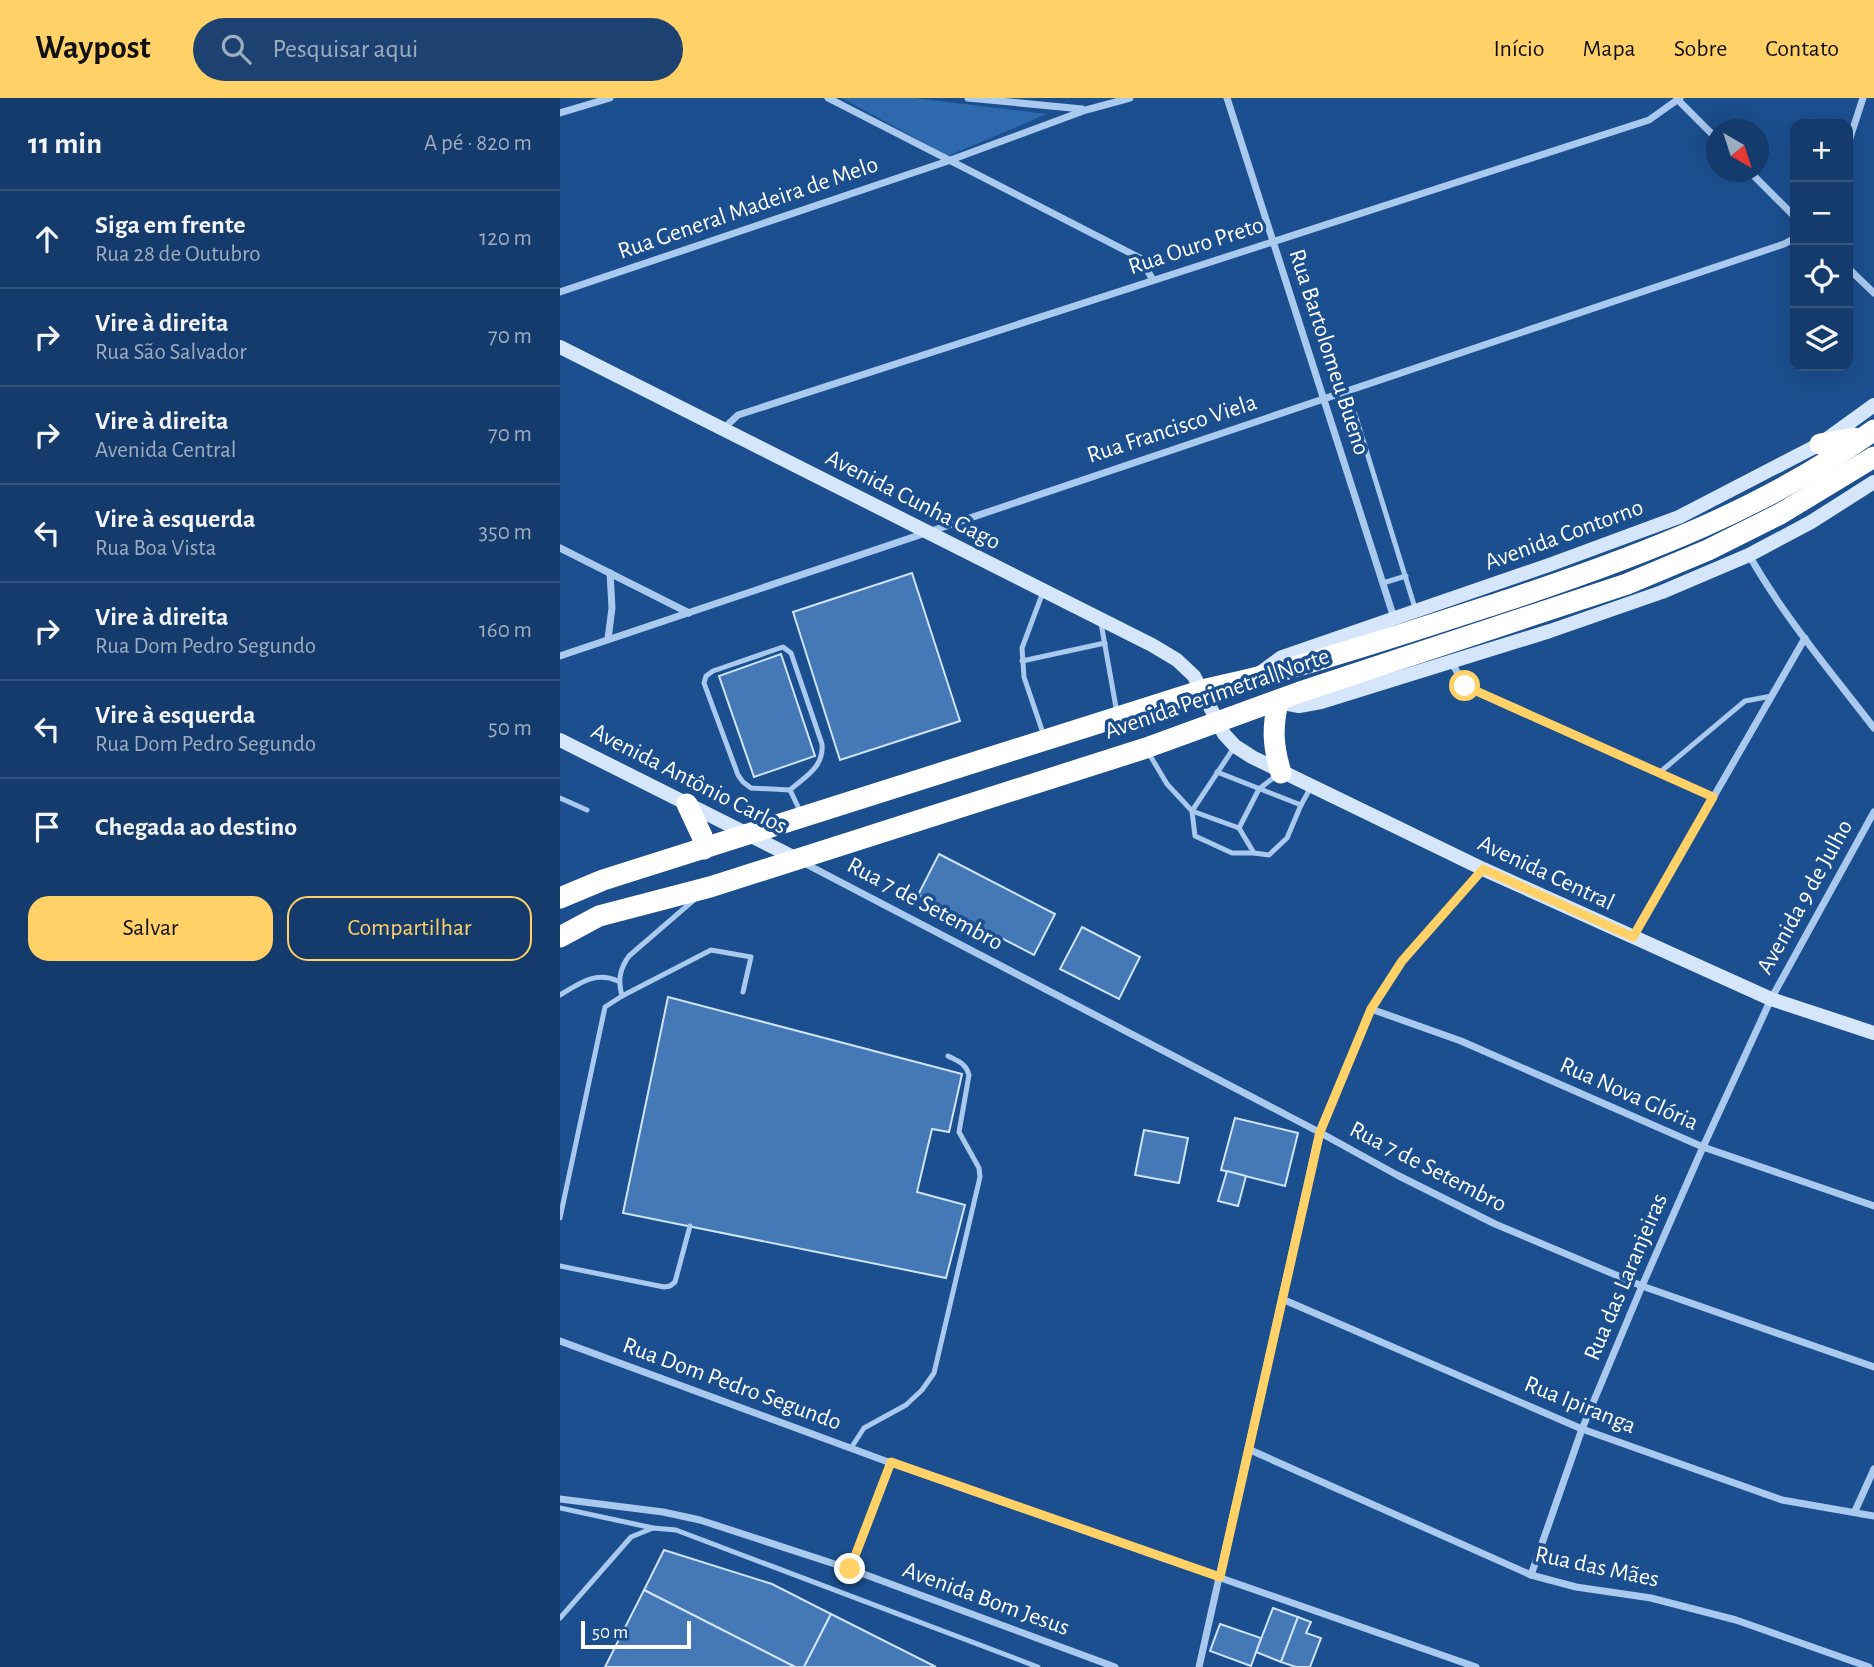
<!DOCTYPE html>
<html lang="pt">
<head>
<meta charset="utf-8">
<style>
  body { margin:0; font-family:"Alegreya Sans",sans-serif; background:#1d4271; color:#f1f3f6 }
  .controls { position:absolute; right:21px; top:21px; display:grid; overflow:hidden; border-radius:14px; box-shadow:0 7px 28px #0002 }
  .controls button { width:63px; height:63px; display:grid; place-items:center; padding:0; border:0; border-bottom:2px solid #33557e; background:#143b6b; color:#f1f3f6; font:35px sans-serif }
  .compass { position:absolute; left:1146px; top:21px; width:63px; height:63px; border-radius:50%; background:#143b6b; box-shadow:0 7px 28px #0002; rotate:141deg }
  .scale { position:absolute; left:21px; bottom:18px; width:110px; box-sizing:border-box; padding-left:7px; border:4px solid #fff; border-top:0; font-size:19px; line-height:24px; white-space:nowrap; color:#fff; -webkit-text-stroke:5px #1b4f8f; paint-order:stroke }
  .stop { position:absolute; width:21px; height:21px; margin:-16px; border:5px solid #ffd166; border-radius:50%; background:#fff }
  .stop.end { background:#ffd166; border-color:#fff; box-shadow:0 2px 7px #0008 }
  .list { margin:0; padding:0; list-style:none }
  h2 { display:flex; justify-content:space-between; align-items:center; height:91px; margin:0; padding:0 28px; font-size:30px }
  h2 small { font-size:23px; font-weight:400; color:#9dadc1 }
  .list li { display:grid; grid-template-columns:46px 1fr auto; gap:21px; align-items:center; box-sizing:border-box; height:98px; padding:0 28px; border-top:2px solid #33557e }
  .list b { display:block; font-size:26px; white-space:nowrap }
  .list p { margin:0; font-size:23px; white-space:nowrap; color:#9dadc1 }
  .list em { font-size:23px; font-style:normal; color:#9dadc1 }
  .actions { display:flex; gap:14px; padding:21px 28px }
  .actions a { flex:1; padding:16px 0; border:2px solid #ffd166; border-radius:21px; text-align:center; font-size:24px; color:#ffd166 }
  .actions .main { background:#ffd166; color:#111 }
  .icon { flex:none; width:38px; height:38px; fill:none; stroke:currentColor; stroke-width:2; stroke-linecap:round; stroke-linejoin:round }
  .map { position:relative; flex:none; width:1314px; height:1569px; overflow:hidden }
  header { display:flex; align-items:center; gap:42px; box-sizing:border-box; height:98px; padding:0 35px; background:#ffd166; color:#111 }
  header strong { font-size:33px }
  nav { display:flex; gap:38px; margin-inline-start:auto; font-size:24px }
  .search { width:490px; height:63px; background:#1d4271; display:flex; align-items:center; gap:18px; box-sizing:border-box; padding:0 24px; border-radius:38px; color:#9dadc1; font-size:26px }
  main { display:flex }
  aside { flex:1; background:#143b6b }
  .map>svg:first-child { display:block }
</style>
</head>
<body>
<header>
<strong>Waypost</strong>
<div class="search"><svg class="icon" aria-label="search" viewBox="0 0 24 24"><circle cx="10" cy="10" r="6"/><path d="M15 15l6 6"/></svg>Pesquisar aqui</div>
<nav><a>Início</a><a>Mapa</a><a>Sobre</a><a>Contato</a></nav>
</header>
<main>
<aside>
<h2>11 min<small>A pé · 820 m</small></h2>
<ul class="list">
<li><svg class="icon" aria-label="ahead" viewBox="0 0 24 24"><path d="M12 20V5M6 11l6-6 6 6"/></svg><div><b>Siga em frente</b><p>Rua 28 de Outubro</p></div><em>120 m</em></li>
<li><svg class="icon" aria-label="right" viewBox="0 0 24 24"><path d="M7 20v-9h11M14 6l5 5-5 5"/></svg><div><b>Vire à direita</b><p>Rua São Salvador</p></div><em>70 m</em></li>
<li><svg class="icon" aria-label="right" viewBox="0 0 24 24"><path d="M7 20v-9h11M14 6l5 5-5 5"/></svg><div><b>Vire à direita</b><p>Avenida Central</p></div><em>70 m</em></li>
<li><svg class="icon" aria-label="left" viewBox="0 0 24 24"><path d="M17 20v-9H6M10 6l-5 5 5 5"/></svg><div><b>Vire à esquerda</b><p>Rua Boa Vista</p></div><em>350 m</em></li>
<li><svg class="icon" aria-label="right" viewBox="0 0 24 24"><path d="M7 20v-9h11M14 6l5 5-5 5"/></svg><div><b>Vire à direita</b><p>Rua Dom Pedro Segundo</p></div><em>160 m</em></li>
<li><svg class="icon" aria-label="left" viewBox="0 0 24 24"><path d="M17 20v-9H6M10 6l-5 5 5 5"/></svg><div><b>Vire à esquerda</b><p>Rua Dom Pedro Segundo</p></div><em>50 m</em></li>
<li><svg class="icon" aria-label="arrive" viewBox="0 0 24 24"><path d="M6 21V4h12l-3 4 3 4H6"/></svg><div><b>Chegada ao destino</b></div></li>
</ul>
<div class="actions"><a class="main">Salvar</a><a>Compartilhar</a></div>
</aside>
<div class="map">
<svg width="1314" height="1569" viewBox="0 0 1314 1569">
  <rect width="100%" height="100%" fill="#1b4f8f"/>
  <!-- green -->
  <path fill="#2e69ad" d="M282,0H354L487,16L388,58Z"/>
  <!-- building -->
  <g fill="#4478b7" stroke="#cfe3fa" stroke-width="2">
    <path d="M352,475L400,623L280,662L233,514Z"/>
    <path d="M221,556L255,658L194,679L159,578Z"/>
    <path d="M379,756L495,816L474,857L358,797Z"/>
    <path d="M522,829L580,859L559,901L500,871Z"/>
    <path d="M108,899L402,976L389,1034L372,1031L357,1094L405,1107L386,1180L63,1115Z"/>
    <path d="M675,1020L738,1035L725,1088L661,1072Z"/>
    <path d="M584,1032L628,1040L619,1085L575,1077Z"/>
    <path d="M667,1073L686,1078L678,1108L658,1103Z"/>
    <path d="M104,1452L212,1486L271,1516L244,1569H235L84,1492Z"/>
    <path d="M84,1492L235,1569H45Z"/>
    <path d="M713,1510L738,1519L721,1564L696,1554Z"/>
    <path d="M271,1516L376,1569H244Z"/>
    <path d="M738,1519L751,1524L746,1535L761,1540L750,1569H736L721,1564Z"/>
    <path d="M660,1526L701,1540L691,1568L650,1553Z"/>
  </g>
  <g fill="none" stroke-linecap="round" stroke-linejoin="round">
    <!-- lane -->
    <g stroke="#a9c9ee" stroke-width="5">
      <path d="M795,316L855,510"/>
      <path d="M823,485L846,478"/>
      <path d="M483,494L462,550L464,579L484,638"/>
      <path d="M541,525L557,615"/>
      <path d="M223,549L231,555L262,646C264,669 246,678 230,692L191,690L183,684L178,677L144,585L146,578L153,573Z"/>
      <path d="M462,563L545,545"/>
      <path d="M675,648L632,713L635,738L672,755H694"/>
      <path d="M588,654L607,686L632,713L679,730L694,755L709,757L727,740L741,707L751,689"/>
      <path d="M657,674L741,707"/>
      <path d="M1099,675L1185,603L1212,598"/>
      <path d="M230,692L241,715"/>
      <path d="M0,700L27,712"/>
      <path d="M679,730L699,691L717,677"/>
      <path d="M135,801L69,858C59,872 58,883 62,898L151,852L191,859L183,894"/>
      <path d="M0,897C20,885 35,873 58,883"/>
      <path d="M0,1120L45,909L62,898"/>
      <path d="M0,1168L104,1189L110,1188L115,1184L130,1128"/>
      <path d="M291,1350L304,1330L346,1307L362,1292L374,1275L420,1079L419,1070L399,1034L409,977C406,965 397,963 388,958"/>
      <path d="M0,1410L93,1430"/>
      <path d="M0,1520L71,1439L93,1430L116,1432L478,1569"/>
    </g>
    <!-- street -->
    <g stroke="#a9c9ee" stroke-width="7">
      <path d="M268,0L580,160L593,182"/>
      <path d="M408,0L522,11"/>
      <path d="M667,0L834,520"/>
      <path d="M1117,1L1156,40"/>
      <path d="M0,15L50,0"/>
      <path d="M1288,46L1303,0"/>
      <path d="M1190,74L1235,119"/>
      <path d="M1288,170L1314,195"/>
      <path d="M0,194L388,63L526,12L570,0"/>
      <path d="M163,331L178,317L1089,22L1120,0"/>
      <path d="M0,450L129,515"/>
      <path d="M1189,457C1224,519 1271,574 1314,630"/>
      <path d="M48,541L52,510L50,475"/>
      <path d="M0,558L1224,146L1235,140"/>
      <path d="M892,565L905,588L1153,699"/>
      <path d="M244,765L759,1034L837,1077L935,1126L1082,1188L1314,1269"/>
      <path d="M1073,839L1245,540"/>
      <path d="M811,911L901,943L1143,1049L1314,1108"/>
      <path d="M722,1201L1022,1331L1222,1402L1314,1418"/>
      <path d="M0,1243L331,1365L916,1569"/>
      <path d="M688,1351L971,1477L1016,1489L1091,1500L1176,1522L1309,1569"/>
      <path d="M0,1401L103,1414L140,1422L290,1471L555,1569"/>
      <path d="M1295,1413L1314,1371"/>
      <path d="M290,1471L331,1365"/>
      <path d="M971,1477L1022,1331L1082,1188L1143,1049L1211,901L1314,714"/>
      <path d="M639,1569L759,1034L811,911L842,863L923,771"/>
    </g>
    <!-- secondary -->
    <g stroke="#d6e6fa" stroke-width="14">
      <path d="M0,249L592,547L617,562L634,578L664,636L675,648L692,659L923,771L1211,901L1314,935"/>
      <path d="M700,575L722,559L989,467L1119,419L1260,346L1314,307"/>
      <path d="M718,604L739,608L761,604L990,533L1102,494L1189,457L1251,424L1314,384"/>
      <path d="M0,642L237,761"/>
    </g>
    <!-- highway -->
    <g stroke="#fff" stroke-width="21">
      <path d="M1260,346L1294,340"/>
      <path d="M718,604C712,631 713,648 721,675"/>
      <path d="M127,706L142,738L144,751"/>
      <path d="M0,800L43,782L643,592C672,585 702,579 731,570C806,549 880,524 954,500C1079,458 1206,411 1314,332"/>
      <path d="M0,839L39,818L150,789L586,650L740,594L1067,486L1148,452L1220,416L1314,359"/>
    </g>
  </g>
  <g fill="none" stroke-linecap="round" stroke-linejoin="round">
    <!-- route -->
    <path stroke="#ffd166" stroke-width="9" d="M290,1471L331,1364L660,1479L760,1034L811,911L842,863L923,771L1073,839L1153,699L905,588"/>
  </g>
  <g text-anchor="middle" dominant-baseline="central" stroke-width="7" stroke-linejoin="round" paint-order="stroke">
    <!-- street labels -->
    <g font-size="24" fill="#fff" stroke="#1b4f8f">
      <text transform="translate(188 110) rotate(-19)">Rua General Madeira de Melo</text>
      <text transform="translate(636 148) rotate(-18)">Rua Ouro Preto</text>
      <text transform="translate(769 254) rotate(72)">Rua Bartolomeu Bueno</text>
      <text transform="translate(612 331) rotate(-18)">Rua Francisco Viela</text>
      <text transform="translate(353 402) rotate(27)">Avenida Cunha Gago</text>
      <text transform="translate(1004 437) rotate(-20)">Avenida Contorno</text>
      <text transform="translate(657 596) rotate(-19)">Avenida Perimetral Norte</text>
      <text transform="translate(129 681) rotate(27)">Avenida Antônio Carlos</text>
      <text transform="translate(986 775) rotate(25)">Avenida Central</text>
      <text transform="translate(1245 799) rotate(-61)">Avenida 9 de Julho</text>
      <text transform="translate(365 806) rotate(28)">Rua 7 de Setembro</text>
      <text transform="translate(1069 996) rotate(24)">Rua Nova Glória</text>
      <text transform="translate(868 1069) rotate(27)">Rua 7 de Setembro</text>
      <text transform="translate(1066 1179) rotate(-67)">Rua das Laranjeiras</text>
      <text transform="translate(172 1286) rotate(20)">Rua Dom Pedro Segundo</text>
      <text transform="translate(1020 1307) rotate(22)">Rua Ipiranga</text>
      <text transform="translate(1037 1469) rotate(12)">Rua das Mães</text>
      <text transform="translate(426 1501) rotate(20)">Avenida Bom Jesus</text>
    </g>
  </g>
</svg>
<div class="controls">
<button>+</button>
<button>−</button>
<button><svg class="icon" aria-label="locate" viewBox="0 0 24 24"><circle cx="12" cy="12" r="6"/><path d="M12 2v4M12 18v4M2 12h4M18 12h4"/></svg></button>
<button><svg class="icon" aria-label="layers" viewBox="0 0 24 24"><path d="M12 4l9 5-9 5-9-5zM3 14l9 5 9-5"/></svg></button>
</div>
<svg class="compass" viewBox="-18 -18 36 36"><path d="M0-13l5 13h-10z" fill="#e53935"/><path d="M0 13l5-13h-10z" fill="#9dadc1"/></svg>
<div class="scale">50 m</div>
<div class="stop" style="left:905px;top:588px"></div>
<div class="stop end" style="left:290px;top:1471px"></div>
</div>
</main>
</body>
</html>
